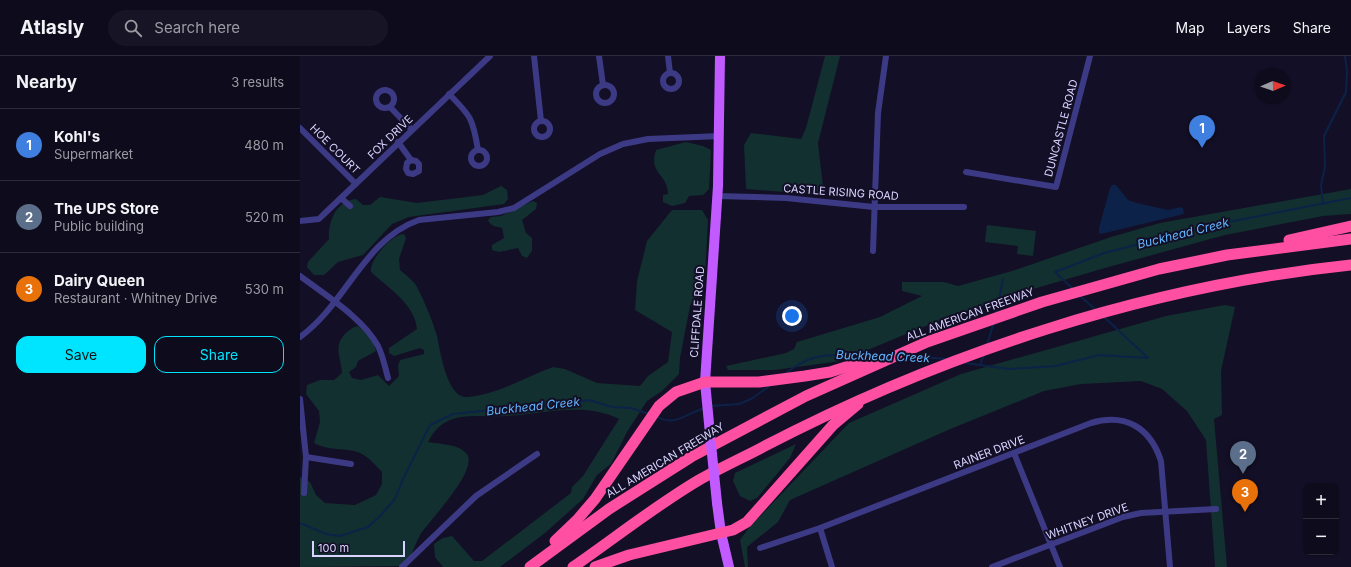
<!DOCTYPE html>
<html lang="en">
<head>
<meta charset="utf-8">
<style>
  body { margin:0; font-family:Inter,sans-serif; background:#171425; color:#f1f3f6 }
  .controls { position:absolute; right:12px; bottom:12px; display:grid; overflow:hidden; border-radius:8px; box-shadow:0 1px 3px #0004 }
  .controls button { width:36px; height:36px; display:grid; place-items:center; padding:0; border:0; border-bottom:1px solid #2e2b3b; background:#0e0b1c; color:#f1f3f6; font:20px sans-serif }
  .compass { position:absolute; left:955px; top:12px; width:36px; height:36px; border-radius:50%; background:#0e0b1c; box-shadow:0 1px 3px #0004; rotate:88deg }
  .scale { position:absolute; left:12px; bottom:10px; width:93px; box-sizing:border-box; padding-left:4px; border:2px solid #d9d4ff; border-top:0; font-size:11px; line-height:14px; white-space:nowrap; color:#d9d4ff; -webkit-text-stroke:3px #130f26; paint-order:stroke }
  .you { position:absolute; left:492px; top:260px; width:14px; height:14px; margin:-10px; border:3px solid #fff; border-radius:50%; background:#1a73e8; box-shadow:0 0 0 6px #1a73e833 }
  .badge { display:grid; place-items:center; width:26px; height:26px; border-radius:50%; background:#00e5ff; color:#fff; font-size:13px; font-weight:700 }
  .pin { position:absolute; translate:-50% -33px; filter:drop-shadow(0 1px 2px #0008) }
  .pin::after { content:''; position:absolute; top:21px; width:14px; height:12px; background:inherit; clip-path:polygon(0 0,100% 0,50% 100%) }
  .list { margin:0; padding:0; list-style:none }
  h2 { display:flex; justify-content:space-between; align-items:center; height:52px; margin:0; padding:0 16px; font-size:17px }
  h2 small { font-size:13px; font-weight:400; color:#9b9ba3 }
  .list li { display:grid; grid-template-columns:26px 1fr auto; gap:12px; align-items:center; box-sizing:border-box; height:72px; padding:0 16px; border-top:1px solid #2e2b3b }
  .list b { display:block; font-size:15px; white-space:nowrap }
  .list p { margin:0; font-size:13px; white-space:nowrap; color:#9b9ba3 }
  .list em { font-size:13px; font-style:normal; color:#9b9ba3 }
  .actions { display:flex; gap:8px; padding:12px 16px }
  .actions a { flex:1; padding:9px 0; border:1px solid #00e5ff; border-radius:12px; text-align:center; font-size:14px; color:#00e5ff }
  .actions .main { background:#00e5ff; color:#111 }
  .icon { flex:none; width:22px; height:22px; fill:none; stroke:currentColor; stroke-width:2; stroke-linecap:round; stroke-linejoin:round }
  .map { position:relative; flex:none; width:1051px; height:511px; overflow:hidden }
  header { display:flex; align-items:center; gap:24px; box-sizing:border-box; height:56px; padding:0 20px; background:#0e0b1c; border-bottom:1px solid #2e2b3b }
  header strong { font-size:19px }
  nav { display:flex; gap:22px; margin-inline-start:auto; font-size:14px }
  .search { width:280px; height:36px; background:#171425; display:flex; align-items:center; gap:10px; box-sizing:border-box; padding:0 14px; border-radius:22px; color:#9b9ba3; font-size:15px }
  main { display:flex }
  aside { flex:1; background:#0e0b1c }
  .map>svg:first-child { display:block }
</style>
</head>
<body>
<header>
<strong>Atlasly</strong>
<div class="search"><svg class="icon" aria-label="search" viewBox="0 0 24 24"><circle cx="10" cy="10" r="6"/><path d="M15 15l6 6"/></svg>Search here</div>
<nav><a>Map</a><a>Layers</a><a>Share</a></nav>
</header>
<main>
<aside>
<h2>Nearby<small>3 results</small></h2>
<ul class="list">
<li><span class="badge" style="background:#3f7fe0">1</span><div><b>Kohl's</b><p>Supermarket</p></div><em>480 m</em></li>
<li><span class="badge" style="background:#5c6f8a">2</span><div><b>The UPS Store</b><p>Public building</p></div><em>520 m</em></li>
<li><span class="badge" style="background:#e8710a">3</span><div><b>Dairy Queen</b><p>Restaurant · Whitney Drive</p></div><em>530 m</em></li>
</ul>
<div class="actions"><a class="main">Save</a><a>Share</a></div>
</aside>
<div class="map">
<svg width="1051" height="511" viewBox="0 0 1051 511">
  <rect width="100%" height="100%" fill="#130f26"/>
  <!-- green -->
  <g fill="#12302f">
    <path d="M525,0H540L518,87L524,139L446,133L444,89L451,77L501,83L506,72Z"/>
    <path d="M386,86L403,90L411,94L409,133L403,139L389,140L385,147L372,150L363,146V139L368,138C368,118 348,118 356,94Z"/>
    <path d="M201,130L207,134L208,143L204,148L109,161L92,168L63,199L38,206L24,219H14L7,211L8,206L29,183C28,165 36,145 56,143L63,149H70L80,141L117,147L183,139Z"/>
    <path d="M1051,133V158L1023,160L925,179L805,212L723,236L623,271L541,305L475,314H428L426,310L486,297L494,293L497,286L580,261L622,240L602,235V226H644L658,230L712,215L811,181L860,167Z"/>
    <path d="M233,145L237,147L236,153L222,164L226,177L232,182V195L227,202L222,200L218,192L199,196L192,194V189L204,182L202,172C196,170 191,171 188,164L191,161L201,160Z"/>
    <path d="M372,154H402L408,164L405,221L390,250L380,302L379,318L362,335L347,345L327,376L311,408L297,419L283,443L245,477L200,511H143L135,501L134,488L143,482L152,480L174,505H182L271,437L272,431L283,420L319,363C282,345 243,359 204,360C187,361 161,357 146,366C138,370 132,378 128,386C139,388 158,388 166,397C181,412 129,465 120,479C115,489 111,500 106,510L0,511V421L10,426L16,439L25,447L55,449L76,439L82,428V416C75,409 69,401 60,397C45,391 31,396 14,387L20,366L19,355L6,338L7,329L20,324H34L42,317C41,300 32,290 47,276C51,273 53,271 58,270C66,277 74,285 76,295L58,305L56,311L49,316L52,322L61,324L78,319L89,330L99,320L98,310L100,304L124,298V294L120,292L94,300L89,297V292L117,273C115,248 87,231 71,216C69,204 92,178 104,178L106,182L99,203L100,214C106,219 114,225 117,231C124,244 133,266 137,280C140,294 147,343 167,341C197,339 225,321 253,311L265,313L297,327L340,330L348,320L368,306L372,276L335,254L337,225L347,185Z"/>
    <path d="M687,169L736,175L733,200L717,198L718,190L685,186Z"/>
    <path d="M925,249L935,251L921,315L922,359L914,363L927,511H915L906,384L887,355L862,333L841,325L781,328L744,335L648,374L490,444L478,466L447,491L448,511H445L440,484L448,473L549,367L661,318L866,260Z"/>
    <path d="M496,388L490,402L457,442L450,445L440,440L433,425L435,417Z"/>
  </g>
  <!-- water -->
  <path fill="#0c2248" d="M812,129H816L828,144L837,147L868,154L881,151L883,152L884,158L801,178L799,177V172L810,132Z"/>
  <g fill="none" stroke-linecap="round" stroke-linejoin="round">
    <!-- stream -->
    <g stroke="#0c2248" stroke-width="2">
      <path d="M1023,148L1021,129L1025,111L1024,80L1046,36L1047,15L1045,0"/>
      <path d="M773,233L755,216L804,197L913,169L1051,142"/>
      <path d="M780,240L796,254"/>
      <path d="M696,258L703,223"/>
      <path d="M687,289L694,266"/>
      <path d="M574,299H586"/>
      <path d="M608,300L647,303"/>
      <path d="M665,307L709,313L756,310L799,299L848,302L804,261"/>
      <path d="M680,309L684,299"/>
      <path d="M485,318C514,294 531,300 566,299"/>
      <path d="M411,350L439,348L451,343L471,329"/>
      <path d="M357,361C375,371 387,357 405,352"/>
      <path d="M0,467L26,478L40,480L68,471L79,461L95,443L103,423L130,369L153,358L219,351L255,350L289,344L312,351L331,352L349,358"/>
    </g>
    <!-- minor -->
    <g stroke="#3d3a85" stroke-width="6">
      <path d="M234,0L241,65"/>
      <path d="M299,0L303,29"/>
      <path d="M368,0L370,17"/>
      <circle cx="371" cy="25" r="8"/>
      <circle cx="305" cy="38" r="9"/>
      <circle cx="85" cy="43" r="9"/>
      <path d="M149,38C171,60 173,63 178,94"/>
      <path d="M90,51L112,74"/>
      <circle cx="242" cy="73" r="8"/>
      <path d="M0,72L56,128"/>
      <path d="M98,86L111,104L116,105L119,108V115L113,118L108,117L106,113L107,107L111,104"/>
      <circle cx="179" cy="102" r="8"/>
      <path d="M666,116L756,131L790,0"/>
      <path d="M417,140L486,142L574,151H664"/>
      <path d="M41,142L50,150"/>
      <path d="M0,165L19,163L23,159L190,0"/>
      <path d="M573,195L578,57L586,0"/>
      <path d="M0,220C25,239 63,262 78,290C83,300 85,311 88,322"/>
      <path d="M0,281C46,248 64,183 119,164L198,156L214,152L300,98L323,88L348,83L420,80"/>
      <path d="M0,343L6,401L4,437"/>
      <path d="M714,397L760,511"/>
      <path d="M6,401L51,408"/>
      <path d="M520,472L532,511"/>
      <path d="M460,492L520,472L791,367C825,357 850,371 861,405L870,511"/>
      <path d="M102,511L176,440L237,398"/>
      <path d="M692,511L823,461L841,457L916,453"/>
    </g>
    <!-- primary -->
    <g stroke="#c25bff" stroke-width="10">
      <path d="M411,388L405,326L418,130L420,0"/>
      <path d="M417,447L421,477L429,511"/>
    </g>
    <!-- motorway -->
    <g stroke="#ff4fa3" stroke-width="11">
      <path d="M989,184L1051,170"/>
      <path d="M255,485L277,464L295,443L359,350L376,336L405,326H459L505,320L530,316L571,303"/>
      <path d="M230,511L309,453L391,401L506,340L627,286L742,246L859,213L927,199L1051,183"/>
      <path d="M273,511C315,482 355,450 399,424C420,412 442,402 463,391C643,297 848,230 1051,209"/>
      <path d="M295,511L329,499L433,474L447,466L533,369L558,348"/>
    </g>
    <!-- primary-bridge -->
    <path stroke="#c25bff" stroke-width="10" d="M411,388L417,447"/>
  </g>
  <g text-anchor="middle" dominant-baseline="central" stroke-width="4" stroke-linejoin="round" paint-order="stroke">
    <!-- street labels -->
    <g font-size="11" fill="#d9d4ff" stroke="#130f26">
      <text transform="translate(761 72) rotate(-75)">DUNCASTLE ROAD</text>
      <text transform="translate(90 81) rotate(-44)">FOX DRIVE</text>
      <text transform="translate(35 93) rotate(45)">HOE COURT</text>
      <text transform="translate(541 136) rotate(4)">CASTLE RISING ROAD</text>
      <text transform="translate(397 256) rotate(-86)">CLIFFDALE ROAD</text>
      <text transform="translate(670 258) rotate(-20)">ALL AMERICAN FREEWAY</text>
      <text transform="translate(689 396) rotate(-21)">RAINER DRIVE</text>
      <text transform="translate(365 404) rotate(-31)">ALL AMERICAN FREEWAY</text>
      <text transform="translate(787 465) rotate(-20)">WHITNEY DRIVE</text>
    </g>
    <!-- water labels -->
    <g font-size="12" font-style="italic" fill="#62b6ff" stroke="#130f26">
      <text transform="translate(883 177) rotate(-14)">Buckhead Creek</text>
      <text transform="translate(583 300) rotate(2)">Buckhead Creek</text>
      <text transform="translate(233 350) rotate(-6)">Buckhead Creek</text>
    </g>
  </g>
</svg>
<div class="controls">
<button>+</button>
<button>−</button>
</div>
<svg class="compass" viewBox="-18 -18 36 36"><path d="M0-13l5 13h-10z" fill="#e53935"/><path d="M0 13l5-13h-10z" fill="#9b9ba3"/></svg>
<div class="scale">100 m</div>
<div class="you"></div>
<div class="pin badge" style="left:902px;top:92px;background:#3f7fe0">1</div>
<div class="pin badge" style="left:943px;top:418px;background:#5c6f8a">2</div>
<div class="pin badge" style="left:945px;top:456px;background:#e8710a">3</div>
</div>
</main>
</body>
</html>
